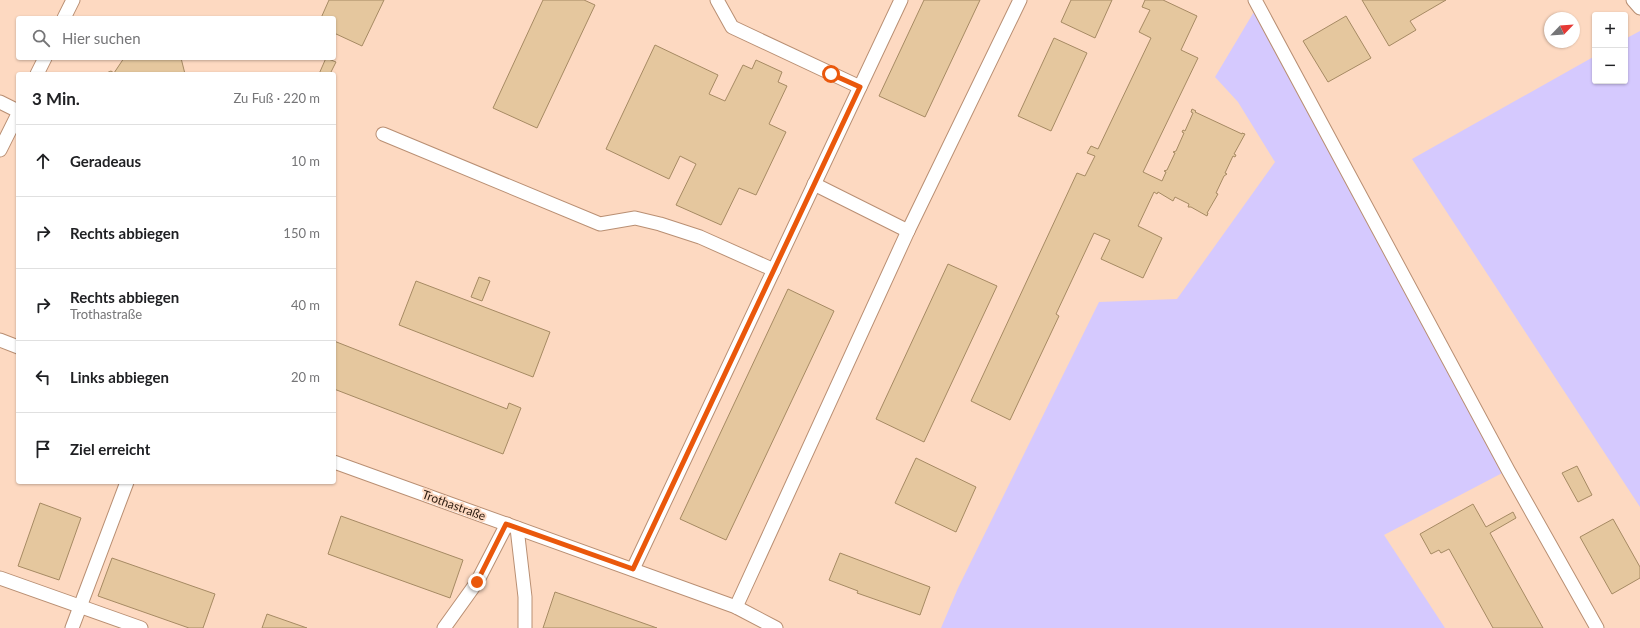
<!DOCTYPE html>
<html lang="de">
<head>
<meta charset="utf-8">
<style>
  body { margin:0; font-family:Lato,sans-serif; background:#f2f2f2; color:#202124 }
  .controls { position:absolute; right:12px; top:12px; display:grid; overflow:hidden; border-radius:4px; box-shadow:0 1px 3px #0004 }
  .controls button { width:36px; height:36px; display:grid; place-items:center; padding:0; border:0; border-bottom:1px solid #e0e0e0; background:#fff; color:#202124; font:20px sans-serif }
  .compass { position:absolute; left:1544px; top:12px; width:36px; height:36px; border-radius:50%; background:#fff; box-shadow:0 1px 3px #0004; rotate:65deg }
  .stop { position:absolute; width:12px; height:12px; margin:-9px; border:3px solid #ea580c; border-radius:50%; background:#fff }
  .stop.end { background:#ea580c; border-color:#fff; box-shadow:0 1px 4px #0008 }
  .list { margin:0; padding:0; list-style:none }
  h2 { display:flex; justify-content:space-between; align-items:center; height:52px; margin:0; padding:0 16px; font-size:17px }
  h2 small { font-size:13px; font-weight:400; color:#757577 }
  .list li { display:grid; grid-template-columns:26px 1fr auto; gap:12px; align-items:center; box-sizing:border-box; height:72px; padding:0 16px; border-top:1px solid #e0e0e0 }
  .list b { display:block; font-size:15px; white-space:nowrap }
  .list p { margin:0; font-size:13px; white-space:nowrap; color:#757577 }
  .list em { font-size:13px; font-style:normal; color:#757577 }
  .icon { flex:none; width:22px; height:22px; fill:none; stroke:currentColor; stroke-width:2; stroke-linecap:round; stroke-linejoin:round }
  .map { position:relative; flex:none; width:1640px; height:628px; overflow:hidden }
  .search { position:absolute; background:#fff; box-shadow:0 1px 3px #0004; left:16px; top:16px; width:320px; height:44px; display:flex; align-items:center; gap:10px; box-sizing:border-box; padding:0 14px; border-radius:4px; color:#757577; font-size:15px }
  .panel { position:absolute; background:#fff; box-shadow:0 1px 3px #0004; left:16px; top:72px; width:320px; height:412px; border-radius:4px }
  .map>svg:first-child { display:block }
</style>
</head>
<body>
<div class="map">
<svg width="1640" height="628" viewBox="0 0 1640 628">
  <rect width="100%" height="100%" fill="#fdd9c1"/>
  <!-- green -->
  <g fill="#d5c9fe">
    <path d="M1258,5L1508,470L1384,535L1445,628H941L958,588L1099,302L1177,299L1275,162L1238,102L1215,77Z"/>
    <path d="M1640,31V507L1412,159L1595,56V81H1625V39Z"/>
  </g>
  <!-- building -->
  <g fill="#e5c79e" stroke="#a68a63">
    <path d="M329,0H384L362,46L334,33V18H321Z"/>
    <path d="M543,0H584L595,5L537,128L493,108Z"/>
    <path d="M924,0H980L925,117L879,96Z"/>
    <path d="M1071,0H1112L1095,38L1061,22Z"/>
    <path d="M1145,0H1163L1197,16L1181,50L1198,58L1143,172L1162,181L1166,172L1164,171L1167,170L1175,153L1173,152L1176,151L1184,133L1182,132L1183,130L1185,131L1193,113L1191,112L1192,109L1196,111L1195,112L1242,134V133L1245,134L1234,154L1236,155L1235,157L1233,156L1225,173L1227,174L1224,176L1216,193L1218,194L1207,213H1208L1207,216L1191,207H1188L1189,204L1175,197L1173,201L1158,192L1157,194L1154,192L1138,226L1162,238L1143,278L1101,259L1110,240L1094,233L1056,314L1059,316L1010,420L971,401L1077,173L1085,176L1095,156L1087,153L1091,146L1098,149L1151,38L1139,32L1150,10L1142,7Z"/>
    <path d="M1362,0H1446L1410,21L1416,30L1389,46Z"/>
    <path d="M1346,16L1371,58L1328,82L1303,41Z"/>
    <path d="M1054,38L1087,53L1051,131L1018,116Z"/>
    <path d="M655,45L718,75L709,94L725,101L743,65L752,69L756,60L782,72L778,82L787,86L769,124L786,132L756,195L739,188L721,225L676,205L696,164L680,156L669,179L606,149Z"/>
    <path d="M124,58H181L185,74H104L111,71L114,73Z"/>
    <path d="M326,58L336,62L330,74H319Z"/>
    <path d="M948,264L997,286L924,442L876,419Z"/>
    <path d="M479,277L490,281L482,301L471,297Z"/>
    <path d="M416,281L550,332L533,377L399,325Z"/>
    <path d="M788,289L834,311L726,540L680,519Z"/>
    <path d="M334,341L507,409L509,403L521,408L503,454L334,389Z"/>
    <path d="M916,458L976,487L956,532L895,503Z"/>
    <path d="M1577,466L1592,495L1578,502L1562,473Z"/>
    <path d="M40,503L81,518L59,580L18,566Z"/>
    <path d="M1473,504L1486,527L1513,512L1516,518L1490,533L1543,628H1493L1449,549L1441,553L1439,550L1431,554L1420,534Z"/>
    <path d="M341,516L463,560L450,598L328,554Z"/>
    <path d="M1613,519L1640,567V578L1612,594L1580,537Z"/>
    <path d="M840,553L930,587L920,615L857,593L858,591L829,580Z"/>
    <path d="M112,558L215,594L203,628H189L98,596Z"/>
    <path d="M555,592L657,628H543Z"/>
    <path d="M267,614L307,628H262Z"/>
  </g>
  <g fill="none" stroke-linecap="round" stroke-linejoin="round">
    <defs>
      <g id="lane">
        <path d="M717,0L732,27L860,87"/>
        <path d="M1255,0L1508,470L1597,628"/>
        <path d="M1633,0L1640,8"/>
        <path d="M64,18L73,0"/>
        <path d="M37,74L45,58"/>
        <path d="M0,102L18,111"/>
        <path d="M383,134L600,224L635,218L660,224L700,237L774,270"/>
        <path d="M0,150L18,114"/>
        <path d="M814,184L908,231"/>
        <path d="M0,340L18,347"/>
        <path d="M334,462L736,607L776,628"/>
        <path d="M517,528L525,597V628"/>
        <path d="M633,569L901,0"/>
        <path d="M0,578L141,628"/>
        <path d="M736,607L908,231L1020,0"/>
        <path d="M72,628L127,482"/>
        <path d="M444,628L477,582L507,524"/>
      </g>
    </defs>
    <!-- lane casing -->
    <use href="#lane" stroke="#b98f73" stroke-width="15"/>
    <!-- lane -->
    <use href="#lane" stroke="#fff" stroke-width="13"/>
  </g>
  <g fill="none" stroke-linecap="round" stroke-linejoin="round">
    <!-- route -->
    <path stroke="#ea580c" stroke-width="5" d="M477,582L506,524L633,569L860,87L831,74"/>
  </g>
  <g text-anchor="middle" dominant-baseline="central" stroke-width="4" stroke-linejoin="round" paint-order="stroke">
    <!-- street labels -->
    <g font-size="12" fill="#2a1a0f" stroke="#fdd9c1">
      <text transform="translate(454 505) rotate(20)">Trothastraße</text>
    </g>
  </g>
</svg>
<div class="controls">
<button>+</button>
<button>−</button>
</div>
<svg class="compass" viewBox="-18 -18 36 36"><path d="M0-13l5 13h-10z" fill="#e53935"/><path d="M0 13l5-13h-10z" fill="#757577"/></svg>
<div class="stop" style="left:831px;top:74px"></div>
<div class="stop end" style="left:477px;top:582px"></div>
<div class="search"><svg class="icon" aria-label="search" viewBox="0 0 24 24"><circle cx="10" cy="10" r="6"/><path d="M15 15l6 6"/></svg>Hier suchen</div>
<section class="panel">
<h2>3 Min.<small>Zu Fuß · 220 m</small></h2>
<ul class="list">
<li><svg class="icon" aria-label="ahead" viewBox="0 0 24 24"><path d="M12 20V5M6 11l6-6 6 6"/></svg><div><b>Geradeaus</b></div><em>10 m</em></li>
<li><svg class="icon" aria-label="right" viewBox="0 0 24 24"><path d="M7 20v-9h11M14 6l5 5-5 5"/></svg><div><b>Rechts abbiegen</b></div><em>150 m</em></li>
<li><svg class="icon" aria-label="right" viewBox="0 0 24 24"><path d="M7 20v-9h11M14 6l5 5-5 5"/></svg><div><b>Rechts abbiegen</b><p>Trothastraße</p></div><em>40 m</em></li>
<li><svg class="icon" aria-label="left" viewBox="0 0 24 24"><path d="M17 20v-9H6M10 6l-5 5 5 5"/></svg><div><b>Links abbiegen</b></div><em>20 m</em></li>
<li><svg class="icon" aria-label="arrive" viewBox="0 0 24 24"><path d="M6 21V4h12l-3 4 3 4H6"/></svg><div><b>Ziel erreicht</b></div></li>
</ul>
</section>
</div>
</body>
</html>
